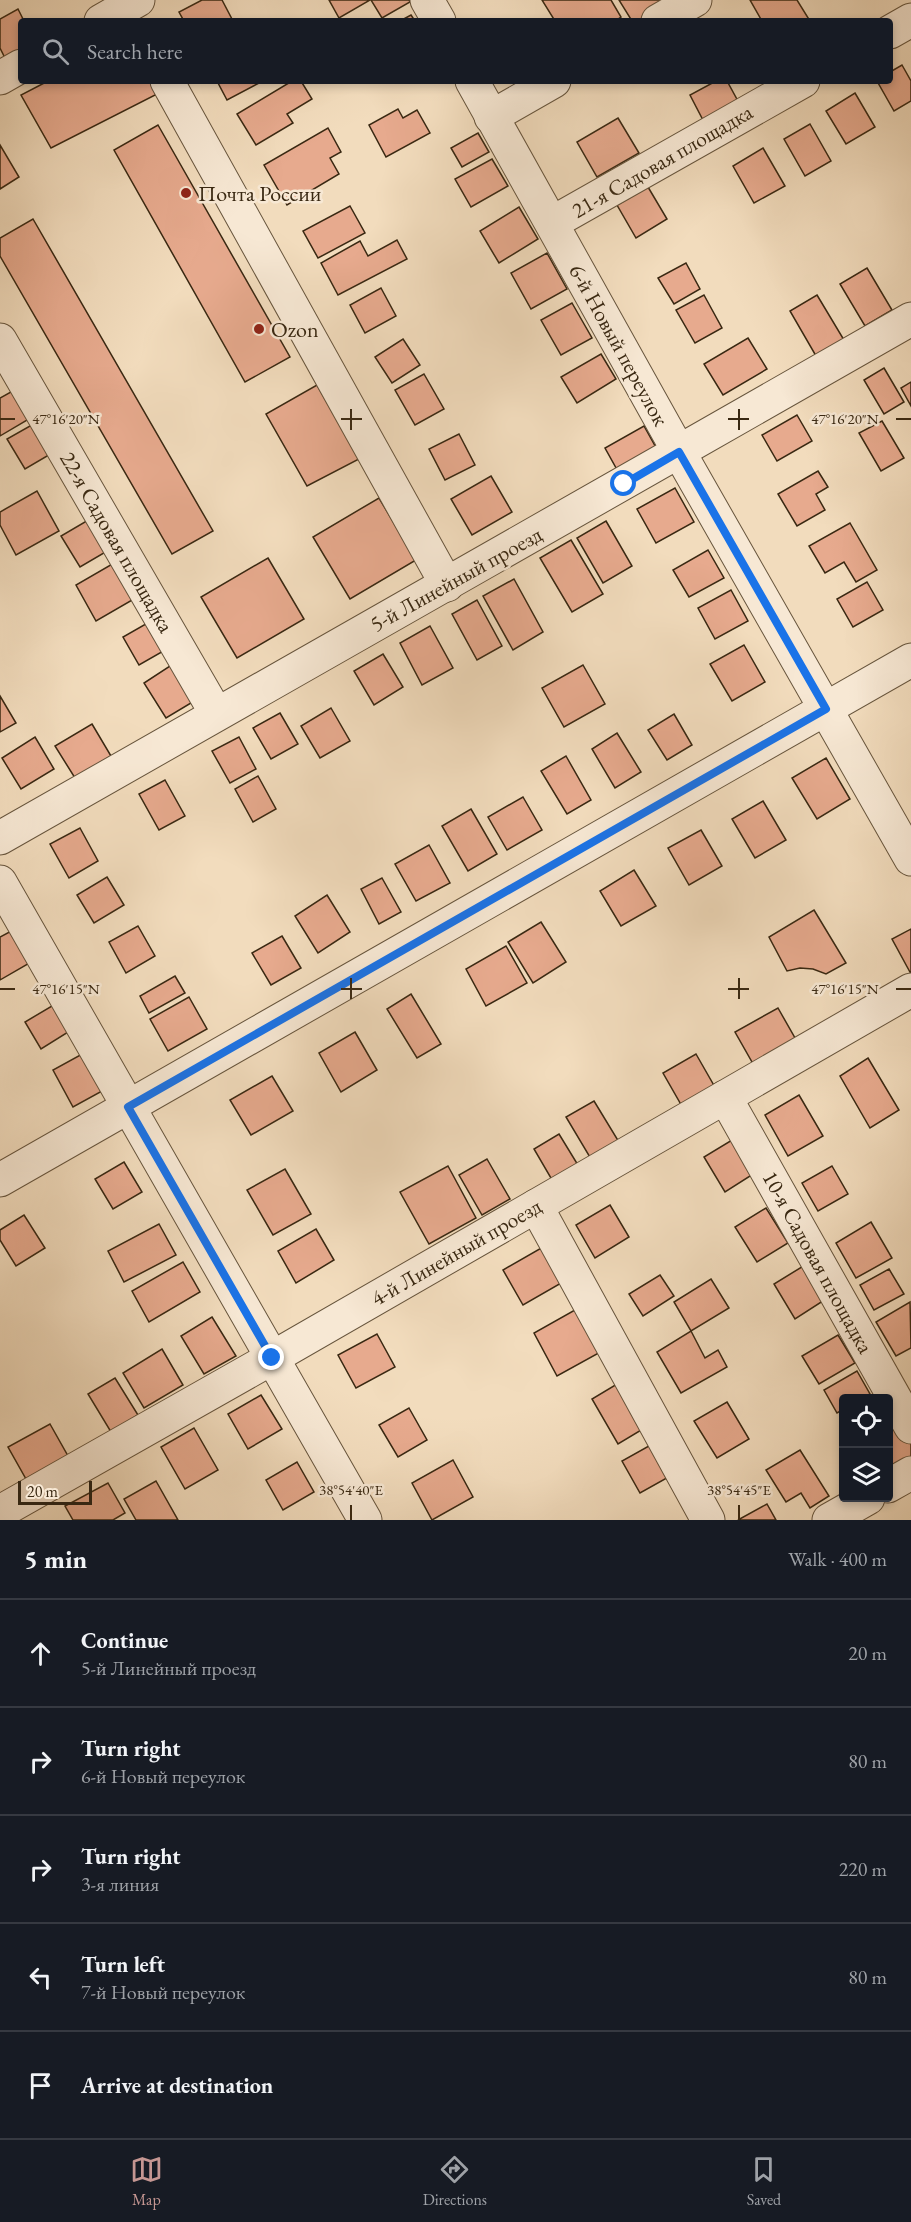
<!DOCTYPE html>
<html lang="en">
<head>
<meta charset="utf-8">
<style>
  body { margin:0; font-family:"EB Garamond",serif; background:#20242c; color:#f1f3f6 }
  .controls { position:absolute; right:18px; bottom:18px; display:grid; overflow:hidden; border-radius:6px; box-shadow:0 3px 9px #0003 }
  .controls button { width:54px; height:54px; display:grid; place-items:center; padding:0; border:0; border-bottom:2px solid #363941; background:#171b24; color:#f1f3f6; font:30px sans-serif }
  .scale { position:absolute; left:18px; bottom:15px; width:74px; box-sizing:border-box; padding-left:6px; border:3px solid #392812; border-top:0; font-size:16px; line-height:21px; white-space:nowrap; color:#392812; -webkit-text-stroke:4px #f7e8d4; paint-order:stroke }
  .stop { position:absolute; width:18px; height:18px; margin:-14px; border:4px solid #1a73e8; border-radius:50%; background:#fff }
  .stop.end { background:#1a73e8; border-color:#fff; box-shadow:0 2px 6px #0008 }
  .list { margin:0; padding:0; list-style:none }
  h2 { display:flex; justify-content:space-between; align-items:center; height:78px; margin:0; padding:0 24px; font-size:26px }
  h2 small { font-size:20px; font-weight:400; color:#9ea1a6 }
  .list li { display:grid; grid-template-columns:39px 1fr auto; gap:18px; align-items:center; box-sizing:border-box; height:108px; padding:0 24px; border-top:2px solid #363941 }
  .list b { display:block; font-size:22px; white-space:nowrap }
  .list p { margin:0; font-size:20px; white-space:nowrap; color:#9ea1a6 }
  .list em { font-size:20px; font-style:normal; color:#9ea1a6 }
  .icon { flex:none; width:33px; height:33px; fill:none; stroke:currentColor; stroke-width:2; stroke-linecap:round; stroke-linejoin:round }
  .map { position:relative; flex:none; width:911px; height:1520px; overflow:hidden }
  .search { position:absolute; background:#171b24; box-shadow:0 3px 9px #0003; left:18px; right:18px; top:18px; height:66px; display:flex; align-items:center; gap:15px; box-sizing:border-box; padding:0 21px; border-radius:6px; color:#9ea1a6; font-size:22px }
  .sheet { height:618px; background:#171b24 }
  nav { display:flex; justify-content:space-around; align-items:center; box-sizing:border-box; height:84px; border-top:2px solid #363941; background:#171b24; font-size:16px; color:#9ea1a6 }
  nav a { display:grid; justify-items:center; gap:3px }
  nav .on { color:#c59692 }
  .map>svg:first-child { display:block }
</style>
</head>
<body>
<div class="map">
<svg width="911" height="1520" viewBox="0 0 911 1520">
  <rect width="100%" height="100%" fill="#f2dcbd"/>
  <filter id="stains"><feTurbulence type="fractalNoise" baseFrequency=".00333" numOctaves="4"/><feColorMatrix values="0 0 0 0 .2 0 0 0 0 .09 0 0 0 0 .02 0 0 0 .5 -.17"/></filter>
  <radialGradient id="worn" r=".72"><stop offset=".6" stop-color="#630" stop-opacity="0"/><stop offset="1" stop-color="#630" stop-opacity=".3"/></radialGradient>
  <!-- building -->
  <g fill="#e7aa8e" stroke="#392812" stroke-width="1.5">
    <path d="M202,0H222L233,21H184L179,12Z"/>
    <path d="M329,0H370L339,18Z"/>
    <path d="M371,0H409L410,2L382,18Z"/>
    <path d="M542,0H611L621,17L615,21H555Z"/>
    <path d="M619,0H659L663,7L640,21H632Z"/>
    <path d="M750,0H797L810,21H762Z"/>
    <path d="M18,9L24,21H21V52L6,60L0,48V19Z"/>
    <path d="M411,15L415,21H400Z"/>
    <path d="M902,65L911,81V101L894,111L877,81H890V72Z"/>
    <path d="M48,81H162L167,89L51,148L21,95Z"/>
    <path d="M217,81H257L259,83L227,100Z"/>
    <path d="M292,81H301L312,99L287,114L293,123L256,145L237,114Z"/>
    <path d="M716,81H727L739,103L704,122L690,95Z"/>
    <path d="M855,93L875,127L846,144L826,111Z"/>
    <path d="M398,109L403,118L417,110L430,133L386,157L369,125Z"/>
    <path d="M618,118L639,153L597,177L577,142Z"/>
    <path d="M810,124L831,161L805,176L784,139Z"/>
    <path d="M158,125L290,357L245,382L114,150Z"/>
    <path d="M328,128L341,152L330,158L339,174L287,205L264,165Z"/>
    <path d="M478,133L489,152L462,167L451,148Z"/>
    <path d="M0,145L19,177L0,189Z"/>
    <path d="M763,148L785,186L754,203L733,166Z"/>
    <path d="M492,159L508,186L471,207L455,179Z"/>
    <path d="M648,187L667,219L636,238L617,205Z"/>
    <path d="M350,206L365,233L318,258L303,231Z"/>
    <path d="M519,207L538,239L499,263L480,231Z"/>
    <path d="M33,219L213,531L172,554L0,256V238Z"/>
    <path d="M397,240L407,259L338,295L321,263L360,241L368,256Z"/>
    <path d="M547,253L567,289L531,309L511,273Z"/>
    <path d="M686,263L700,289L674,304L658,278Z"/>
    <path d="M867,268L892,310L865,326L840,284Z"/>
    <path d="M381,288L396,316L365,333L350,305Z"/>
    <path d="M704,295L722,328L695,343L676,310Z"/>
    <path d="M817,295L844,340L816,356L790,311Z"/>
    <path d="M572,303L592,338L561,355L541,320Z"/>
    <path d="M748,338L767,369L723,395L704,364Z"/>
    <path d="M403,339L420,365L392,383L375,357Z"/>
    <path d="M601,354L616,379L577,403L561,377Z"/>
    <path d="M884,368L904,402L884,414L864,380Z"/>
    <path d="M424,374L444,409L415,425L395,390Z"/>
    <path d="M911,382V406L901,388Z"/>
    <path d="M317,385L359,459L307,486L266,414Z"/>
    <path d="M18,388L34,416L0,436V398Z"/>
    <path d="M797,415L812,441L777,461L762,435Z"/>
    <path d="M882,421L904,458L881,471L859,433Z"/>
    <path d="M37,422L54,452L25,469L7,439Z"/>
    <path d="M644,426L659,453L620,475L605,448Z"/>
    <path d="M459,434L475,465L445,480L429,449Z"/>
    <path d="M818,471L828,487L816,494L825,510L797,526L778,494Z"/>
    <path d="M491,476L512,512L472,535L451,499Z"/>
    <path d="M675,488L694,522L656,543L637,509Z"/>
    <path d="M37,491L59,531L16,555L0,525V512Z"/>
    <path d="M379,498L416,560L350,599L313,537Z"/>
    <path d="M90,519L109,550L80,567L61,536Z"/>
    <path d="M606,521L632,566L603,583L577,538Z"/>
    <path d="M850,523L877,570L856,582L844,562L825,573L809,546Z"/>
    <path d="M571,540L603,594L572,612L540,558Z"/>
    <path d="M708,550L724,578L689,597L673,570Z"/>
    <path d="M268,558L304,619L237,658L201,597Z"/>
    <path d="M114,563L134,599L96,621L76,585Z"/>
    <path d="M514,579L543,632L513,650L483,596Z"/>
    <path d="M867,582L883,610L853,627L837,599Z"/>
    <path d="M731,590L748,621L715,639L698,608Z"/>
    <path d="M477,600L502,646L477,660L452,614Z"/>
    <path d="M151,621L167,649L139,665L123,637Z"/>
    <path d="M430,626L453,668L422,685L400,643Z"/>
    <path d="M744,645L765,682L732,701L710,664Z"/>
    <path d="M383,654L403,687L374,705L354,671Z"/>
    <path d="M173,664L196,700L166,718L144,683Z"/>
    <path d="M583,665L605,704L564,727L542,688Z"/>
    <path d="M0,696L16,723L0,732Z"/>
    <path d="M331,708L350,741L320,758L301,726Z"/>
    <path d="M280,713L298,744L271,759L253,728Z"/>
    <path d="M674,714L692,745L667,760L648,730Z"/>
    <path d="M92,724L111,756L75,778L55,746Z"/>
    <path d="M617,733L641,772L615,788L592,749Z"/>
    <path d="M35,737L54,769L21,789L2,758Z"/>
    <path d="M239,737L256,769L230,783L212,751Z"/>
    <path d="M566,756L591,800L567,814L541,771Z"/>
    <path d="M826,758L850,799L817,819L792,778Z"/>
    <path d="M258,776L276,809L253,822L235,789Z"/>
    <path d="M165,780L185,816L159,830L139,794Z"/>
    <path d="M523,797L542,830L507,850L488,817Z"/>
    <path d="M763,801L786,840L755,858L732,819Z"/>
    <path d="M471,809L497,854L468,871L442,826Z"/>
    <path d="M80,828L98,861L69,878L50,844Z"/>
    <path d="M701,830L722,866L689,885L668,848Z"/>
    <path d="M429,845L450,883L416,901L395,864Z"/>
    <path d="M634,870L656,906L621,926L600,891Z"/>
    <path d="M107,877L124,905L94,923L77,895Z"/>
    <path d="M382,878L401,912L379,924L361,889Z"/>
    <path d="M327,895L350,932L318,953L295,916Z"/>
    <path d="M814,910L846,963L826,974L813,969L800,968L787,971L769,937Z"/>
    <path d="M541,922L566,962L533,983L508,942Z"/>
    <path d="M138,926L155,956L126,973L109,942Z"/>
    <path d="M15,929L33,961L0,980V937Z"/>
    <path d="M911,929V974L892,939Z"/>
    <path d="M282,936L301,968L271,985L252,953Z"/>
    <path d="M506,946L527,983L486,1006L466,969Z"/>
    <path d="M175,976L185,993L149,1013L140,996Z"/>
    <path d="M411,994L441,1044L417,1058L387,1009Z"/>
    <path d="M189,997L207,1029L168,1051L150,1019Z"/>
    <path d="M57,1003L73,1029L41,1049L25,1022Z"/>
    <path d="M778,1008L799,1045L756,1069L735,1032Z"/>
    <path d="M355,1032L377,1070L341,1092L319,1053Z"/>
    <path d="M84,1053L104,1090L73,1107L53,1070Z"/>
    <path d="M696,1054L716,1089L683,1108L663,1073Z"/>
    <path d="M868,1058L899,1110L870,1128L840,1076Z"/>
    <path d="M272,1076L293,1111L251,1135L230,1100Z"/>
    <path d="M799,1095L823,1136L788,1156L765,1115Z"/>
    <path d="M594,1101L622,1147L594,1164L566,1117Z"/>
    <path d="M559,1134L581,1170L555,1185L534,1149Z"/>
    <path d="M737,1137L758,1171L725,1192L704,1157Z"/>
    <path d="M487,1159L510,1199L482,1215L459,1175Z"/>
    <path d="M124,1162L142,1192L113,1209L95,1179Z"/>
    <path d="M448,1166L476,1218L429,1244L400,1192Z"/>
    <path d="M832,1166L848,1194L818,1211L802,1183Z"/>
    <path d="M285,1169L311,1214L273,1235L247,1190Z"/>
    <path d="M610,1205L629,1237L595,1258L576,1225Z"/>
    <path d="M766,1208L788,1243L757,1262L735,1227Z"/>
    <path d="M24,1215L45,1248L16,1266L0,1240V1230Z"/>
    <path d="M871,1222L892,1258L856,1278L836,1243Z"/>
    <path d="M159,1224L176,1255L124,1282L108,1251Z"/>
    <path d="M316,1229L334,1260L296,1283L278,1251Z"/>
    <path d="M543,1247L563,1282L523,1305L503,1270Z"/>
    <path d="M183,1262L200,1292L149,1322L132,1291Z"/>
    <path d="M805,1265L826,1299L795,1319L774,1284Z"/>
    <path d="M889,1269L904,1294L874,1310L860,1285Z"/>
    <path d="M660,1275L674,1296L643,1316L629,1294Z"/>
    <path d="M711,1279L729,1308L691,1331L674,1302Z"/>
    <path d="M910,1302L911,1348L896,1356L876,1322Z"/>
    <path d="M582,1306L606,1349L557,1376L534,1333Z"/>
    <path d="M212,1317L236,1356L204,1374L181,1336Z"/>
    <path d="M691,1331L705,1358L718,1350L727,1367L681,1393L657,1352Z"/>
    <path d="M377,1334L395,1367L356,1388L338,1355Z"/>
    <path d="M838,1335L855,1363L819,1384L802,1356Z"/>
    <path d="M162,1349L183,1385L144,1408L123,1373Z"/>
    <path d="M857,1371L870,1394L862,1398H844V1409L837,1413L824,1390Z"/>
    <path d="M115,1378L138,1415L111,1432L88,1394Z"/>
    <path d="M622,1381L648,1426L618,1444L592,1399Z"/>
    <path d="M261,1395L282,1429L248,1449L228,1414Z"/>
    <path d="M727,1402L749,1439L717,1458L694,1421Z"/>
    <path d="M409,1408L427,1440L398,1457L379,1425Z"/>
    <path d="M50,1424L68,1456L26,1479L8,1447Z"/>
    <path d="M899,1424L911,1444V1464L888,1474V1430Z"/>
    <path d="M194,1428L218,1470L185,1489L161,1447Z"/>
    <path d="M656,1442L674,1474L640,1493L622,1461Z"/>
    <path d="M800,1450L829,1496L810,1508L801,1493L786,1502L766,1470Z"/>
    <path d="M453,1460L473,1497L432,1520L412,1483Z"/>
    <path d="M297,1462L314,1492L283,1510L266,1480Z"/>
    <path d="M156,1481L178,1520H136L124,1499Z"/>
    <path d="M108,1483L125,1513L113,1520H73L65,1506Z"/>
    <path d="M767,1504L776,1520H738Z"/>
  </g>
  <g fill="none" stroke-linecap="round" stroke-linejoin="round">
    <defs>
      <g id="minor">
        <path d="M427,0L439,21"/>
        <path d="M101,21L138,0"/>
        <path d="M658,21L695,0"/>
        <path d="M890,32L911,20"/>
        <path d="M0,78L21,66"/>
        <path d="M167,81L447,585"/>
        <path d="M472,81L679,452L911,859"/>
        <path d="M491,117L554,81"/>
        <path d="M552,223L803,81"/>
        <path d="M0,340L216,713"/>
        <path d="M0,838C303,663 608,493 911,319"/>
        <path d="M0,882L365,1520"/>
        <path d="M725,1097L911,1427"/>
        <path d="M0,1180L911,660"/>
        <path d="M536,1206L708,1520"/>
        <path d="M888,1486L911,1473"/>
        <path d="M0,1512L272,1358L911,990"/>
        <path d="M829,1520L868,1498"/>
      </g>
    </defs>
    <!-- minor casing -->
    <use href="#minor" stroke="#67553d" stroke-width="35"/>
    <!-- minor -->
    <use href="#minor" stroke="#f7e8d4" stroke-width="33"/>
  </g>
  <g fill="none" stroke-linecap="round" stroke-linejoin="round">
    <!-- route -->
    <path stroke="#1a73e8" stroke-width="8" d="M272,1358L128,1107L826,709L679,452L624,484"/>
  </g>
  <!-- ticks -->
  <path fill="none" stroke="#392812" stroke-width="2" d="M351,409V430M739,409V430M0,419H15M341,419H362M728,419H749M896,419H911M351,978V999M739,978V999M0,989H15M341,989H362M728,989H749M896,989H911M351,1505V1520M739,1505V1520"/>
  <!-- markers -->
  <g fill="#8f2418" stroke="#f7e8d4" stroke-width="2">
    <circle cx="186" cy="193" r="6"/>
    <circle cx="259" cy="329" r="6"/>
  </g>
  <g text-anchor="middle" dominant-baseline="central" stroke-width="5" stroke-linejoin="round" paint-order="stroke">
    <!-- street labels -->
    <g font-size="22" fill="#392812" stroke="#f7e8d4">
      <text transform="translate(662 161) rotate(-30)">21-я Садовая площадка</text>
      <text transform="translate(619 345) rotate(61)">6-й Новый переулок</text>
      <text transform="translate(117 542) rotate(60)">22-я Садовая площадка</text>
      <text transform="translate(456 579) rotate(-29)">5-й Линейный проезд</text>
      <text transform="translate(456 1252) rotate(-30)">4-й Линейный проезд</text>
      <text transform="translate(818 1262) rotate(61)">10-я Садовая площадка</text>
    </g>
    <!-- poi labels -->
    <g font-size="22" fill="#392812" stroke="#f7e8d4" text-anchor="start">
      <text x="198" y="193">Почта России</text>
      <text x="271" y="329">Ozon</text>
    </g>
  </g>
  <g font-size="15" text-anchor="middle" fill="#392812" stroke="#f7e8d4" stroke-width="5" stroke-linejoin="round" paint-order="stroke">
    <text x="66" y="424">47°16'20"N</text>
    <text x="845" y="424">47°16'20"N</text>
    <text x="66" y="994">47°16'15"N</text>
    <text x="845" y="994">47°16'15"N</text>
    <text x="351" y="1495">38°54'40"E</text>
    <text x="739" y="1495">38°54'45"E</text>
  </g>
  <rect width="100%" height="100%" filter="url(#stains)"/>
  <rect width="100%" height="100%" fill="url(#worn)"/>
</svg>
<div class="controls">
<button><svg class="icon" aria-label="locate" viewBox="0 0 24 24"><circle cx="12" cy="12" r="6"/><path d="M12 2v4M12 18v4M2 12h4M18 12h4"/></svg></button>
<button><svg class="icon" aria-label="layers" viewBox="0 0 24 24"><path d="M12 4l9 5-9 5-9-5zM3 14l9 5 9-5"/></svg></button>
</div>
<div class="scale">20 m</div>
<div class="stop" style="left:624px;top:484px"></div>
<div class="stop end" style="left:272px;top:1358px"></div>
<div class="search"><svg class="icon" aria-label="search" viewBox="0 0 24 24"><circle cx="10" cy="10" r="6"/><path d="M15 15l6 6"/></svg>Search here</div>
</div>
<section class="sheet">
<h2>5 min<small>Walk · 400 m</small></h2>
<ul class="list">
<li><svg class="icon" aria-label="ahead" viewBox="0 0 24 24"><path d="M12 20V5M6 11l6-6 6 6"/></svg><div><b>Continue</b><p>5-й Линейный проезд</p></div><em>20 m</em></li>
<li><svg class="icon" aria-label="right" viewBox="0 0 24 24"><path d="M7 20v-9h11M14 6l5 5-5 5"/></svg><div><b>Turn right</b><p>6-й Новый переулок</p></div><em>80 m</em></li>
<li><svg class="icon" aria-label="right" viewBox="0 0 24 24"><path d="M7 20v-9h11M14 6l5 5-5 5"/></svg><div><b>Turn right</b><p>3-я линия</p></div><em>220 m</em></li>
<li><svg class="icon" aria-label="left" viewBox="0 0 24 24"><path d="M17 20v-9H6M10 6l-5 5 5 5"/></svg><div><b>Turn left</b><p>7-й Новый переулок</p></div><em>80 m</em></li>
<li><svg class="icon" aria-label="arrive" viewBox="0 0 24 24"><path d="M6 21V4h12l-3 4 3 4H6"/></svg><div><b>Arrive at destination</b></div></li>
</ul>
</section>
<nav>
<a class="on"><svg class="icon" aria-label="map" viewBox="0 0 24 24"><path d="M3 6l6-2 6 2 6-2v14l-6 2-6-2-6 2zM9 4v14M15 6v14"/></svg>Map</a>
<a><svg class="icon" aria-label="directions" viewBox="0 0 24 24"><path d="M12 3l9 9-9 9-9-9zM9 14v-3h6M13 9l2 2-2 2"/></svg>Directions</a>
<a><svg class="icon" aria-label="saved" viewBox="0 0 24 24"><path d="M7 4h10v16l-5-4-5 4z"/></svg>Saved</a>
</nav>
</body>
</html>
